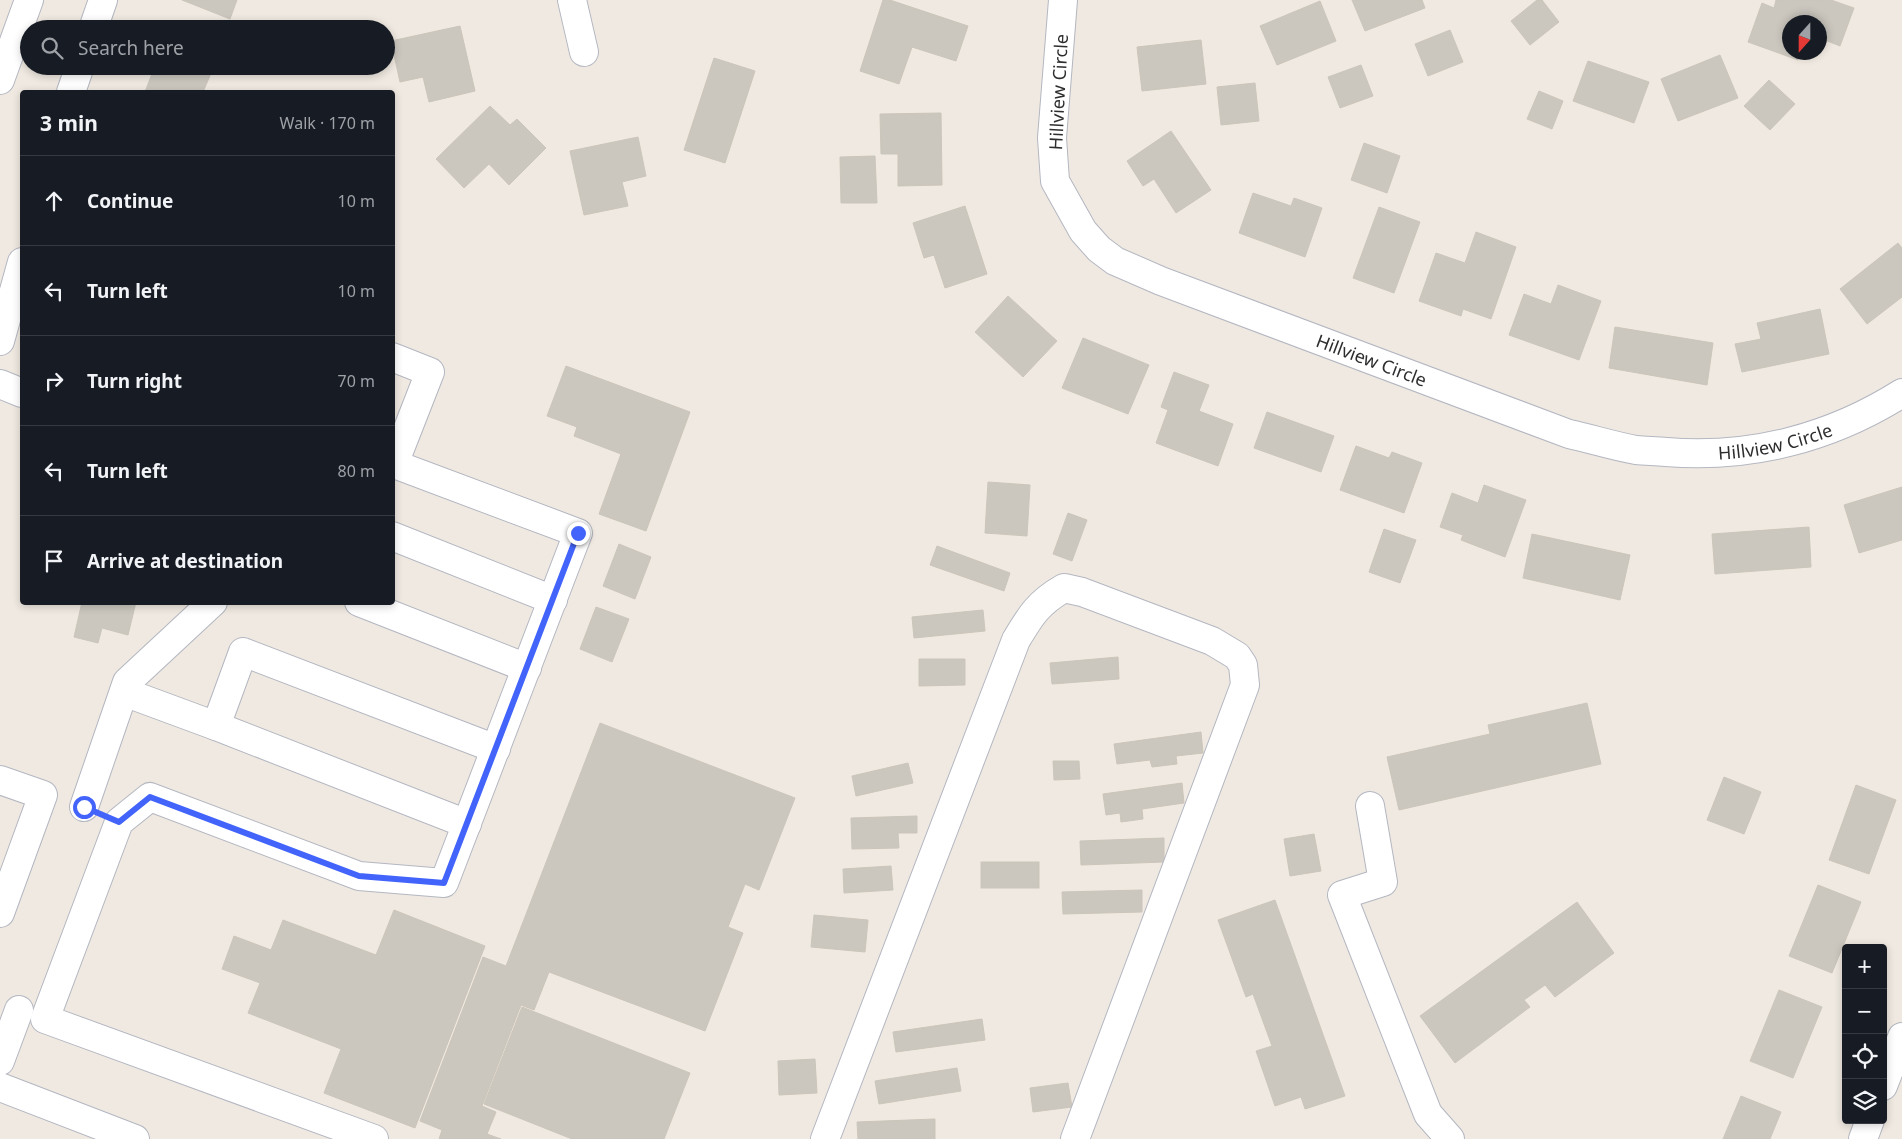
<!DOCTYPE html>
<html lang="en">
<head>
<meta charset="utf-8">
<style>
  body { margin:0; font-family:"Noto Sans",sans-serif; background:#242831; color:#f1f3f6 }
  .controls { position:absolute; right:15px; bottom:15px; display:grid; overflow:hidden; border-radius:5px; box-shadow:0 2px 8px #0003 }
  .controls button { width:45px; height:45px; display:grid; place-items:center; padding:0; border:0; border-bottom:1px solid #363941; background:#171b24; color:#f1f3f6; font:25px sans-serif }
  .compass { position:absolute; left:1782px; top:15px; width:45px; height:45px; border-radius:50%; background:#171b24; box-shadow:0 2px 8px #0003; rotate:201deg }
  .stop { position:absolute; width:15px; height:15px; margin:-11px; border:4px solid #4264fb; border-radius:50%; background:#fff }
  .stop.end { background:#4264fb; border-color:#fff; box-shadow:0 1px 5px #0008 }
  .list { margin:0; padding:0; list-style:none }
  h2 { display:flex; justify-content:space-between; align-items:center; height:65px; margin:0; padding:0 20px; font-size:21px }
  h2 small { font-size:16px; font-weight:400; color:#9ea1a6 }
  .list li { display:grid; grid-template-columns:32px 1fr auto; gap:15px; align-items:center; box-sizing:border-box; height:90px; padding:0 20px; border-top:1px solid #363941 }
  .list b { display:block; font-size:19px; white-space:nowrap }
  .list em { font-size:16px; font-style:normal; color:#9ea1a6 }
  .icon { flex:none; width:28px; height:28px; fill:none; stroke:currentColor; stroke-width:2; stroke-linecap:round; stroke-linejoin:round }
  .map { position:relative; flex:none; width:1902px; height:1139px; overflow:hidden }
  .search { position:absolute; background:#171b24; box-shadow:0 2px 8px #0003; left:20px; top:20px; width:375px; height:55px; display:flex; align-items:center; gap:12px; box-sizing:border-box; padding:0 18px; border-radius:28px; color:#9ea1a6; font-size:19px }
  .panel { position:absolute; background:#171b24; box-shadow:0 2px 8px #0003; left:20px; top:90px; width:375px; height:515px; border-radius:5px }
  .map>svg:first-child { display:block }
</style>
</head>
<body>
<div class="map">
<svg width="1902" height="1139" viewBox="0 0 1902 1139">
  <rect width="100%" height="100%" fill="#efe9e1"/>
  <!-- building -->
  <g fill="#cbc7bf" stroke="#cbc5ba">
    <path d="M182,0H237L230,19Z"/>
    <path d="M883,0H890L968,26L956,61L912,47L899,84L860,71Z"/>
    <path d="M1352,0H1422L1425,8L1365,31Z"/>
    <path d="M1537,0H1542L1559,22L1530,45L1511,21Z"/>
    <path d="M1776,0H1831L1854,8L1840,46L1820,38V22H1790V52H1801L1798,60L1748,42L1762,3L1774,8Z"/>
    <path d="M1320,1L1336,41L1277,65L1260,26Z"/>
    <path d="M460,26L475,91L429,102L423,77L400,82L391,41Z"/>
    <path d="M1450,30L1463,62L1428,76L1415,44Z"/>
    <path d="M1201,40L1206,84L1142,91L1137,47Z"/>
    <path d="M1720,55L1738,98L1678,121L1661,79Z"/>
    <path d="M714,58L755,71L725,163L684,150Z"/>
    <path d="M1588,61L1649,82L1634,123L1573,101Z"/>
    <path d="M1361,65L1373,96L1340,108L1328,77Z"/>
    <path d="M155,66H214L203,92H145Z"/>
    <path d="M1769,80L1795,104L1770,130L1744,106Z"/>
    <path d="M1255,83L1259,121L1221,125L1217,87Z"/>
    <path d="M1539,91L1563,101L1552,129L1527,119Z"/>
    <path d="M490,106L510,125L517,119L546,148L509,185L489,164L464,188L436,159Z"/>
    <path d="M941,113L942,185L898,186V154H881L880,114Z"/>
    <path d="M1171,131L1211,190L1176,213L1154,179L1143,186L1127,161Z"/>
    <path d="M638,137L646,176L622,182L628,206L584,215L570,151Z"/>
    <path d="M1364,143L1400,156L1387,193L1351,180Z"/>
    <path d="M875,156L877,203H841L840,157Z"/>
    <path d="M1253,193L1291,206L1294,198L1322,208L1305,257L1239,233Z"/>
    <path d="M965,206L987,274L945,288L934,255L924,258L913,223Z"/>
    <path d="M1379,207L1420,222L1394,293L1353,278Z"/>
    <path d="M1476,232L1516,247L1491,319L1463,309L1461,316L1419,301L1436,253L1465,263Z"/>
    <path d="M1898,243L1902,248V297L1867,324L1840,289Z"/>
    <path d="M1558,285L1601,301L1579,360L1509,335L1524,294L1551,304Z"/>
    <path d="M1008,296L1057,341L1023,377L975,332Z"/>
    <path d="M1820,309L1829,354L1742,372L1735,344L1761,339L1757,323Z"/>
    <path d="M1615,327L1713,343L1707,385L1609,368Z"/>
    <path d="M1083,338L1149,365L1128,414L1062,388Z"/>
    <path d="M566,366L690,412L646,531L599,514L621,454L574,436L577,427L547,416Z"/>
    <path d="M1174,372L1209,385L1199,411L1233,424L1218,466L1156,443L1168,410L1161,407Z"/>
    <path d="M1267,412L1334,436L1321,472L1254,448Z"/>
    <path d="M1356,446L1389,458L1392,452L1422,463L1404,513L1340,490Z"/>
    <path d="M988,482L1030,485L1027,536L985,533Z"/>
    <path d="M1484,485L1526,500L1505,557L1461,540L1463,535L1440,527L1452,493L1478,503Z"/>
    <path d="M1902,487V540L1859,553L1844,505Z"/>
    <path d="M1068,513L1087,520L1072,561L1053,554Z"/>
    <path d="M1809,527L1811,567L1715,574L1712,534Z"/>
    <path d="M1384,529L1416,540L1400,583L1369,572Z"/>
    <path d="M1532,534L1630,555L1620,600L1523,578Z"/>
    <path d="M619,544L651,557L635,599L603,586Z"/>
    <path d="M937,546L1010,573L1004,591L930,565Z"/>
    <path d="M82,602H136L128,635L102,628L98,643L74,637Z"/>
    <path d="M596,607L629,619L612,662L580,649Z"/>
    <path d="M983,610L985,631L914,638L912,617Z"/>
    <path d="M1118,657L1119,679L1052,684L1050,663Z"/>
    <path d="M919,659H965V685L919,686Z"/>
    <path d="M1587,703L1601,764L1399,810L1387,757L1490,734L1488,725Z"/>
    <path d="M600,723L795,798L759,890L745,884L728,927L743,933L705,1031L549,972L534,1010L521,1005L482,1106L496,1112L487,1134L501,1139H439L442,1130L420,1121L483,957L506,966Z"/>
    <path d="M1201,732L1203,753L1176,756L1177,764L1152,767L1150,760L1117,764L1114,744Z"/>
    <path d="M1053,761H1079L1080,779L1054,780Z"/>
    <path d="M908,763L913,783L856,796L852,776Z"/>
    <path d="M1724,777L1761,792L1744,834L1707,820Z"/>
    <path d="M1182,783L1184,803L1142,809L1143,819L1121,822L1120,813L1106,815L1103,794Z"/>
    <path d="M1856,785L1896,800L1869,874L1829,860Z"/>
    <path d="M917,816V833H898L899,848L852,849L851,818Z"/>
    <path d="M1314,834L1321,871L1290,876L1284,839Z"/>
    <path d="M1164,838V862L1081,865L1080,841Z"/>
    <rect x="981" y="862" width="58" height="26"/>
    <path d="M891,866L893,890L844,893L843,869Z"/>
    <path d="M1818,885L1861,902L1832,973L1789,956Z"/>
    <path d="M1142,890V912L1063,914L1062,892Z"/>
    <path d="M1275,900L1345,1096L1305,1109L1301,1097L1275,1106L1256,1051L1272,1046L1253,994L1246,997L1218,920Z"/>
    <path d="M1577,902L1614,953L1555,997L1545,985L1524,1000L1530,1007L1455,1063L1420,1016Z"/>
    <path d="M394,910L485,946L415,1128L324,1093L341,1049L248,1013L260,983L222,969L234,936L271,950L283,920L376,955Z"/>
    <path d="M814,915L868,920L865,952L811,947Z"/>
    <path d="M1779,990L1822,1007L1793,1078L1750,1061Z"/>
    <path d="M522,1007L690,1073L664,1139H572L484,1104Z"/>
    <path d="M982,1019L985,1040L896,1052L893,1032Z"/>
    <path d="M815,1059L817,1093L779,1095L778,1061Z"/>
    <path d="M957,1068L961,1091L879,1104L875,1081Z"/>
    <path d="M1068,1083L1072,1107L1033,1112L1030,1088Z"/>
    <path d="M1741,1096L1781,1112L1770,1139H1723Z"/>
    <path d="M935,1119V1139H858L857,1122Z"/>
  </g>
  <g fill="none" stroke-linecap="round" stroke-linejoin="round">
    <defs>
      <g id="minor">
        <path d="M572,0L584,52"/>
        <path id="s1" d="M1063,0L1052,138L1055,181L1083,231L1099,249L1115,261L1161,281L1569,434C1592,439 1614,446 1636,450C1646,451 1656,451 1666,452C1750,459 1831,438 1902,393"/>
        <path d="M93,29L103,0"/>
        <path d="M0,80L29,0"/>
        <path d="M71,92L80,66"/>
        <path d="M0,341L22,262"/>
        <path d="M0,384L22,393"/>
        <path d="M392,536L553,600"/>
        <path d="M359,602L527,668"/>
        <path d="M124,692L216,726L243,652L496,749"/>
        <path d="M216,726L467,824"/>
        <path d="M0,780L43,795L0,913"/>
        <path d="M1370,806L1383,882L1342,895L1428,1114L1450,1139"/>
        <path d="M84,807L127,682L213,602"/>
        <path d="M0,1061L19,1010"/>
        <path d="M1883,1086L1902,1037"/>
        <path d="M0,1087L135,1139"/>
        <path d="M374,1139L45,1019L119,822L150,797L359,876L444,883L578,533L394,464L430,372L392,357"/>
        <path d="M825,1139L1016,640C1031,615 1038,603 1064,588L1082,592L1212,641L1237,656L1243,665L1245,685L1075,1139"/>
        <path d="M1863,1139L1870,1120"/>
      </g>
    </defs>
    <!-- minor casing -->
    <use href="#minor" stroke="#b4b7c1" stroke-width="30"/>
    <!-- minor -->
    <use href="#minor" stroke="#fff" stroke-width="28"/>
  </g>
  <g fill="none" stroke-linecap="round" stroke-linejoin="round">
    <!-- route -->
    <path stroke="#4264fb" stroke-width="6" d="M84,807L119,822L150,797L359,876L444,883L578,533"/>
  </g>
  <g text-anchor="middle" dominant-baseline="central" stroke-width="4" stroke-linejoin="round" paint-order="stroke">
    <!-- street labels -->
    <g font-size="18" fill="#2e2e2e" stroke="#fff">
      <text transform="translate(1058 92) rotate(-87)">Hillview Circle</text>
      <text stroke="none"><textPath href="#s1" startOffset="558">Hillview Circle</textPath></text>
      <text stroke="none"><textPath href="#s1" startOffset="978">Hillview Circle</textPath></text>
    </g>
  </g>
</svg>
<div class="controls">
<button>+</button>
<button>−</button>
<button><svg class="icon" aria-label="locate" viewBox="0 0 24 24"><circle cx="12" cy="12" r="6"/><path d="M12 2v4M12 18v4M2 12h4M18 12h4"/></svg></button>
<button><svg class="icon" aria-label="layers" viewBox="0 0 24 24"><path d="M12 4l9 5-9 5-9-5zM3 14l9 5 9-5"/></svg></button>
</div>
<svg class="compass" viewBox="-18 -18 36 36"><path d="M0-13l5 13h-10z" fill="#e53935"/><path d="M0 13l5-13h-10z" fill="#9ea1a6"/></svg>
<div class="stop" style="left:84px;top:807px"></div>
<div class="stop end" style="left:578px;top:533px"></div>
<div class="search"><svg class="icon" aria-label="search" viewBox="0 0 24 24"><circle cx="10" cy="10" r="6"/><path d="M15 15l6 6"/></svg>Search here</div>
<section class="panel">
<h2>3 min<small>Walk · 170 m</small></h2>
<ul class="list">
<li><svg class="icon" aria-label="ahead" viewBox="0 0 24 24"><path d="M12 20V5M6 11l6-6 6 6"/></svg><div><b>Continue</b></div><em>10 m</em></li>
<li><svg class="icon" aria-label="left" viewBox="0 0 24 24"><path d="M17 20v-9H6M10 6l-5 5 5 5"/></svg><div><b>Turn left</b></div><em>10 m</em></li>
<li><svg class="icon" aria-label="right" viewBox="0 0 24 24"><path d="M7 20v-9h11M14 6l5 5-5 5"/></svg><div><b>Turn right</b></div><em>70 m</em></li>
<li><svg class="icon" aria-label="left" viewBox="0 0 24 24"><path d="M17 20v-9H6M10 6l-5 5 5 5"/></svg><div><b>Turn left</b></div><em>80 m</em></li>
<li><svg class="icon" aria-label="arrive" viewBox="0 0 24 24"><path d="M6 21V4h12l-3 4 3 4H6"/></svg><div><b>Arrive at destination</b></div></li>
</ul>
</section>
</div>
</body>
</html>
